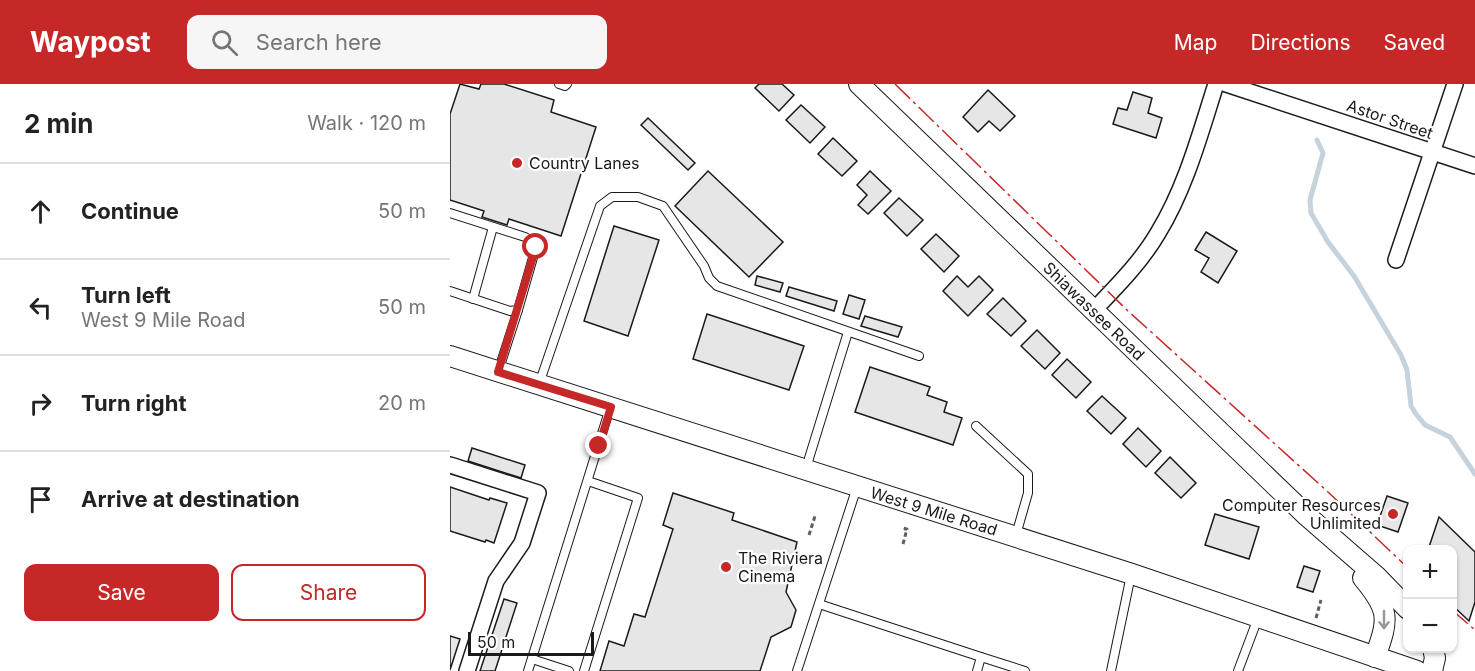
<!DOCTYPE html>
<html lang="en">
<head>
<meta charset="utf-8">
<style>
  body { margin:0; font-family:Inter,sans-serif; background:#f6f6f6; color:#222 }
  .controls { position:absolute; right:18px; bottom:18px; display:grid; overflow:hidden; border-radius:12px; box-shadow:0 2px 4px #0004 }
  .controls button { width:54px; height:54px; display:grid; place-items:center; padding:0; border:0; border-bottom:2px solid #e0e0e0; background:#fff; color:#222; font:30px sans-serif }
  .scale { position:absolute; left:18px; bottom:15px; width:126px; box-sizing:border-box; padding-left:6px; border:3px solid #1a1a1a; border-top:0; font-size:16px; line-height:21px; white-space:nowrap; color:#1a1a1a; -webkit-text-stroke:4px #fff; paint-order:stroke }
  .stop { position:absolute; width:18px; height:18px; margin:-14px; border:4px solid #c62828; border-radius:50%; background:#fff }
  .stop.end { background:#c62828; border-color:#fff; box-shadow:0 2px 6px #0008 }
  .list { margin:0; padding:0; list-style:none }
  h2 { display:flex; justify-content:space-between; align-items:center; height:78px; margin:0; padding:0 24px; font-size:26px }
  h2 small { font-size:20px; font-weight:400; color:#767676 }
  .list li { display:grid; grid-template-columns:39px 1fr auto; gap:18px; align-items:center; box-sizing:border-box; height:96px; padding:0 24px; border-top:2px solid #e0e0e0 }
  .list b { display:block; font-size:22px; white-space:nowrap }
  .list p { margin:0; font-size:20px; white-space:nowrap; color:#767676 }
  .list em { font-size:20px; font-style:normal; color:#767676 }
  .actions { display:flex; gap:12px; padding:18px 24px }
  .actions a { flex:1; padding:14px 0; border:2px solid #c62828; border-radius:12px; text-align:center; font-size:21px; color:#c62828 }
  .actions .main { background:#c62828; color:#fff }
  .icon { flex:none; width:33px; height:33px; fill:none; stroke:currentColor; stroke-width:2; stroke-linecap:round; stroke-linejoin:round }
  .map { position:relative; flex:none; width:1025px; height:587px; overflow:hidden }
  header { display:flex; align-items:center; gap:36px; box-sizing:border-box; height:84px; padding:0 30px; background:#c62828; color:#fff }
  header strong { font-size:28px }
  nav { display:flex; gap:33px; margin-inline-start:auto; font-size:21px }
  .search { width:420px; height:54px; background:#f6f6f6; display:flex; align-items:center; gap:15px; box-sizing:border-box; padding:0 21px; border-radius:12px; color:#767676; font-size:22px }
  main { display:flex }
  aside { flex:1; background:#fff }
  .map>svg:first-child { display:block }
</style>
</head>
<body>
<header>
<strong>Waypost</strong>
<div class="search"><svg class="icon" aria-label="search" viewBox="0 0 24 24"><circle cx="10" cy="10" r="6"/><path d="M15 15l6 6"/></svg>Search here</div>
<nav><a>Map</a><a>Directions</a><a>Saved</a></nav>
</header>
<main>
<aside>
<h2>2 min<small>Walk · 120 m</small></h2>
<ul class="list">
<li><svg class="icon" aria-label="ahead" viewBox="0 0 24 24"><path d="M12 20V5M6 11l6-6 6 6"/></svg><div><b>Continue</b></div><em>50 m</em></li>
<li><svg class="icon" aria-label="left" viewBox="0 0 24 24"><path d="M17 20v-9H6M10 6l-5 5 5 5"/></svg><div><b>Turn left</b><p>West 9 Mile Road</p></div><em>50 m</em></li>
<li><svg class="icon" aria-label="right" viewBox="0 0 24 24"><path d="M7 20v-9h11M14 6l5 5-5 5"/></svg><div><b>Turn right</b></div><em>20 m</em></li>
<li><svg class="icon" aria-label="arrive" viewBox="0 0 24 24"><path d="M6 21V4h12l-3 4 3 4H6"/></svg><div><b>Arrive at destination</b></div></li>
</ul>
<div class="actions"><a class="main">Save</a><a>Share</a></div>
</aside>
<div class="map">
<svg width="1025" height="587" viewBox="0 0 1025 587">
  <rect width="100%" height="100%" fill="#fff"/>
  <g fill="none" stroke-linecap="round" stroke-linejoin="round">
    <!-- stream -->
    <path stroke="#c6d2dc" stroke-width="5" d="M867,56L873,69L860,116L861,129L878,158L904,192L951,271L957,286L961,322L966,330L975,341L1000,353L1025,390"/>
  </g>
  <!-- building -->
  <g fill="#e6e6e6" stroke="#1a1a1a" stroke-width="1.5">
    <path d="M10,0L29,5L31,0H54L104,16L101,28L146,43L111,152L59,135L57,141L32,133L34,127L0,116V30Z"/>
    <path d="M309,0H332L344,11L329,27L305,4Z"/>
    <path d="M538,6L565,32L550,47L539,37L528,48L513,33Z"/>
    <path d="M683,8L702,14L698,29L712,34L706,54L663,40L668,24L677,26Z"/>
    <path d="M351,21L375,43L360,59L336,36Z"/>
    <path d="M198,34L245,79L238,86L191,41Z"/>
    <path d="M383,54L407,77L392,92L368,70Z"/>
    <path d="M258,87L333,158L299,193L225,122Z"/>
    <path d="M420,87L441,107L418,130L408,121L417,111L407,101Z"/>
    <path d="M449,114L473,136L457,152L434,129Z"/>
    <path d="M164,142L209,156L178,252L134,237Z"/>
    <path d="M756,148L787,167L768,199L751,188L759,174L745,166Z"/>
    <path d="M486,150L509,172L494,188L471,165Z"/>
    <path d="M307,192L333,199L330,208L305,201Z"/>
    <path d="M507,192L518,203L529,192L543,206L518,232L493,207Z"/>
    <path d="M339,203L387,217L384,227L336,212Z"/>
    <path d="M399,211L415,216L409,235L393,230Z"/>
    <path d="M553,214L576,237L561,252L537,230Z"/>
    <path d="M257,230L354,262L339,306L243,275Z"/>
    <path d="M415,232L452,243L448,253L411,242Z"/>
    <path d="M587,246L610,269L595,285L571,262Z"/>
    <path d="M617,275L641,298L626,314L602,291Z"/>
    <path d="M420,283L480,303L477,311L497,318L494,328L512,334L503,361L405,328Z"/>
    <path d="M652,312L676,334L661,350L637,327Z"/>
    <path d="M688,344L711,367L696,383L673,360Z"/>
    <path d="M22,364L75,381L71,394L18,377Z"/>
    <path d="M720,373L746,399L731,414L705,389Z"/>
    <path d="M0,403L39,416L40,414L57,419L44,459L36,456L35,458L0,447Z"/>
    <path d="M223,409L284,429L282,436L347,458L336,508L346,526L341,543L321,553L310,587H150L159,557L174,562L184,530L195,533L223,445L213,441Z"/>
    <path d="M937,412L958,419L948,448L927,441Z"/>
    <path d="M765,430L809,443L799,475L755,461Z"/>
    <path d="M989,433L1025,468V518L1019,537L1002,521V466H978Z"/>
    <path d="M854,482L870,487L863,508L847,503Z"/>
    <path d="M54,515L67,519L45,587H30Z"/>
    <path d="M0,552L10,555L0,586Z"/>
  </g>
  <g fill="none" stroke-linecap="round" stroke-linejoin="round">
    <defs>
      <g id="service">
        <path d="M109,0L115,2L117,0"/>
        <path d="M0,129L75,153L82,157L86,163L68,226L60,227L0,207"/>
        <path d="M23,215L43,143"/>
        <path d="M48,288L68,226"/>
        <path d="M89,300L150,122L162,113H188L213,122L254,182L259,194L267,202L469,272"/>
        <path d="M526,342L578,390V409L566,451"/>
        <path d="M356,384L398,248"/>
        <path d="M369,520L531,573"/>
        <path d="M82,575L119,587"/>
        <path d="M78,587L160,324"/>
        <path d="M134,587L188,414L138,397"/>
        <path d="M347,587L407,403"/>
        <path d="M527,587L531,573L575,587"/>
        <path d="M661,587L681,491"/>
        <path d="M788,587L808,534"/>
      </g>
      <g id="minor">
        <path d="M776,0L1025,82"/>
        <path d="M946,176L1005,0"/>
        <path d="M644,226C667,202 691,178 708,149C736,103 750,50 766,0"/>
        <path d="M0,381L88,409L72,459L46,497L17,587"/>
      </g>
      <g id="tertiary">
        <path d="M409,0L857,432L926,492L958,525"/>
        <path d="M0,272L682,490L967,587"/>
        <path d="M913,494C940,526 939,535 925,573"/>
        <path d="M982,587L985,574L983,564"/>
      </g>
    </defs>
    <!-- service casing -->
    <use href="#service" stroke="#1a1a1a" stroke-width="10"/>
    <!-- minor casing -->
    <use href="#minor" stroke="#1a1a1a" stroke-width="18"/>
    <!-- tertiary casing -->
    <use href="#tertiary" stroke="#1a1a1a" stroke-width="22"/>
    <!-- path -->
    <g stroke="#5f5f5f" stroke-width="3" stroke-dasharray="4.5 3" stroke-linecap="butt">
      <path d="M359,451L365,432"/>
      <path d="M453,460L457,445H455L457,441"/>
      <path d="M866,534L871,516"/>
    </g>
    <!-- service -->
    <use href="#service" stroke="#fff" stroke-width="8"/>
    <!-- minor -->
    <use href="#minor" stroke="#fff" stroke-width="15"/>
    <!-- tertiary -->
    <use href="#tertiary" stroke="#fff" stroke-width="20"/>
    <!-- power -->
    <g stroke="#c62828" stroke-width="1.5" stroke-dasharray="21 4.5 3 4.5" stroke-linecap="butt">
      <path d="M445,0L678,227L878,408L958,484"/>
      <path d="M1002,526L1025,546"/>
    </g>
  </g>
  <!-- one-way arrows -->
  <defs><path id="oneway-shaft" d="M-6 0H5M1.5-3L5.5 0L1.5 3" fill="none" stroke-width="1.6" stroke-linecap="round" stroke-linejoin="round" transform="scale(1.5)"/></defs>
  <use stroke="#989898" href="#oneway-shaft" transform="translate(934 536) rotate(90)"/>
  <g fill="none" stroke-linecap="round" stroke-linejoin="round">
    <!-- route -->
    <path stroke="#c62828" stroke-width="8" d="M86,163L48,288L161,323L149,362"/>
  </g>
  <!-- markers -->
  <g fill="#c62828" stroke="#fff" stroke-width="2">
    <circle cx="67" cy="79" r="6"/>
    <circle cx="943" cy="430" r="6"/>
    <circle cx="276" cy="483" r="6"/>
  </g>
  <g text-anchor="middle" dominant-baseline="central" stroke-width="4.5" stroke-linejoin="round" paint-order="stroke">
    <!-- street labels -->
    <g font-size="16" fill="#1a1a1a" stroke="#fff">
      <text transform="translate(940 35) rotate(19)">Astor Street</text>
      <text transform="translate(644 227) rotate(44)">Shiawassee Road</text>
      <text transform="translate(484 427) rotate(17)">West 9 Mile Road</text>
    </g>
    <!-- poi labels -->
    <g font-size="16" fill="#1a1a1a" stroke="#fff" text-anchor="start">
      <text x="79" y="79">Country Lanes</text>
      <text x="931" y="421" text-anchor="end">Computer Resources<tspan x="931" dy="18">Unlimited</tspan></text>
      <text x="288" y="474">The Riviera<tspan x="288" dy="18">Cinema</tspan></text>
    </g>
  </g>
</svg>
<div class="controls">
<button>+</button>
<button>−</button>
</div>
<div class="scale">50 m</div>
<div class="stop" style="left:86px;top:163px"></div>
<div class="stop end" style="left:149px;top:362px"></div>
</div>
</main>
</body>
</html>
